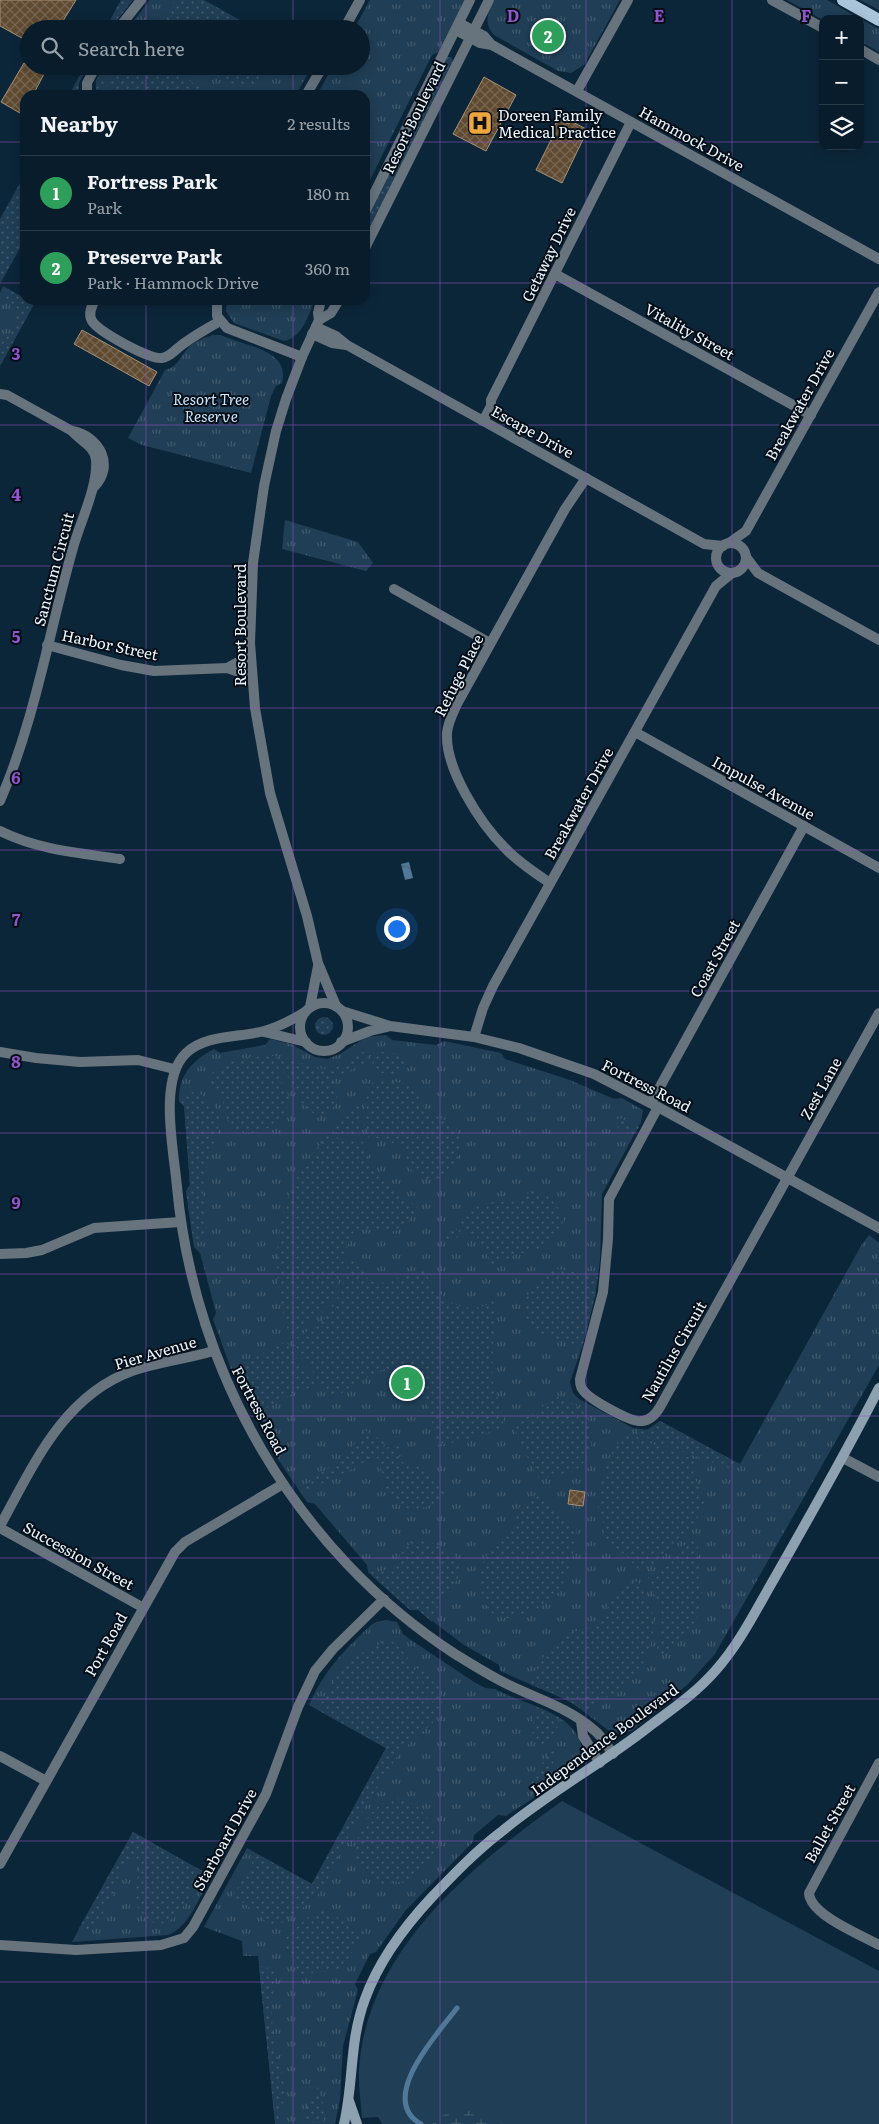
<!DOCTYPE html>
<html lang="en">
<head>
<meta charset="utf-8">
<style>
  body { margin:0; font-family:Literata,serif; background:#172937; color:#f1f3f6 }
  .controls { position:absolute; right:15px; top:15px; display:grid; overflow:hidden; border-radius:10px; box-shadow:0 2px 12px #0003 }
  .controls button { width:45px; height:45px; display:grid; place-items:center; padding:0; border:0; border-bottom:1px solid #293a47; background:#091c2b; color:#f1f3f6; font:25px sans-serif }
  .you { position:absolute; left:396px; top:928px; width:18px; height:18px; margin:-12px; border:4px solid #fff; border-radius:50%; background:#1a73e8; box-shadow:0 0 0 8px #1a73e833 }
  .badge { display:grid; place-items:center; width:32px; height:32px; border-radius:50%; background:#f0a63f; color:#fff; font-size:16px; font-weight:700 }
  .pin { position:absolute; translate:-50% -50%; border:2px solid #fff; box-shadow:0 1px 5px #0006 }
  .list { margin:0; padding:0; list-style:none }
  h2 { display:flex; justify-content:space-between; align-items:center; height:65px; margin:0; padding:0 20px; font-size:21px }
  h2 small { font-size:16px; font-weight:400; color:#99a1a9 }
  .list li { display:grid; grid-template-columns:32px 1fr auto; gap:15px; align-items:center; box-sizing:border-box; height:75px; padding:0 20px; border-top:1px solid #293a47 }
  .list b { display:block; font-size:19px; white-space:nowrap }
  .list p { margin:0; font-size:16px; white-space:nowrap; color:#99a1a9 }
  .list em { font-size:16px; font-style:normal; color:#99a1a9 }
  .icon { flex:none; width:28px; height:28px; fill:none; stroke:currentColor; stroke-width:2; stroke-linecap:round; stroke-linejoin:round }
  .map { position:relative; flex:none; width:879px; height:2124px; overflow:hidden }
  .search { position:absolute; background:#091c2b; box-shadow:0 2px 12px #0003; left:20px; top:20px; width:350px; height:55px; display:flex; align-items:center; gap:12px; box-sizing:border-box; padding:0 18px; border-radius:28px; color:#99a1a9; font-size:19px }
  .panel { position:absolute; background:#091c2b; box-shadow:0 2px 12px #0003; left:20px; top:90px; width:350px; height:215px; border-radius:15px }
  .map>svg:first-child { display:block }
</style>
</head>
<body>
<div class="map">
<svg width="879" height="2124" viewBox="0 0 879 2124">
  <defs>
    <pattern id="wetland-marsh" width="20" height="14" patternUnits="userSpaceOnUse" patternTransform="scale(1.25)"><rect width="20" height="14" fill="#203e55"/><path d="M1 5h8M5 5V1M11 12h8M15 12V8" fill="none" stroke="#415a6e"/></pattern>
    <pattern id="park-tufts" width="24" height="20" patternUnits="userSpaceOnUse" patternTransform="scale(1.25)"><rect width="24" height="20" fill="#203e55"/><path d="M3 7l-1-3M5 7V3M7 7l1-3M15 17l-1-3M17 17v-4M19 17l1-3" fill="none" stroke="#415a6e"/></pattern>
    <pattern id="garden-dots" width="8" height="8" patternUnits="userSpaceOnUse" patternTransform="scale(1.25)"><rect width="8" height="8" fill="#203e55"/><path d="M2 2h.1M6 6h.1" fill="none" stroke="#415a6e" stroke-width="1.8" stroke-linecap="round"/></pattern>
    <pattern id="water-waves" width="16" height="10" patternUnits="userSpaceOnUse" patternTransform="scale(1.25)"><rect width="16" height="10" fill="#507999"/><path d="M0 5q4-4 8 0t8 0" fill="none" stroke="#4c6272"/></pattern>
    <pattern id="building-cross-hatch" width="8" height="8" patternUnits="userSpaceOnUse" patternTransform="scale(1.25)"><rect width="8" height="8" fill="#604b32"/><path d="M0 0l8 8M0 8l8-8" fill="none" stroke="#776651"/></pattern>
  </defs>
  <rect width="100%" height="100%" fill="#0c2639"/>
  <!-- grass -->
  <g fill="#203e55">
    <path d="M861,0H879V10L860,0Z"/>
    <path d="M562,1801L879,1971V2124H382L378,2117L362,2118C361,2102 358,2085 359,2069C367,1949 473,1865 562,1801Z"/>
  </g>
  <!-- wetland -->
  <path fill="url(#wetland-marsh)" d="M459,2109L475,2112L503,2124H432L443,2115Z"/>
  <!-- park -->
  <g fill="url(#park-tufts)">
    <path d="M150,0H204L255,29H127Z"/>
    <path d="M370,0H465L439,52L432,55L365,190V95H317L333,66H361V29H354Z"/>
    <path d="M494,0H620L584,65L571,73L558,71L494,35C483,22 488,13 494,0Z"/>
    <path d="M787,0H827L860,19L823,20Z"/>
    <path d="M860,19L879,29V52L860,41Z"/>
    <path d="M104,66H312L296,95H96V81Z"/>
    <path d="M3,286L34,304L0,366V293Z"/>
    <path d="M227,300H315C309,314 302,338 284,341L234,323L226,311Z"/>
    <path d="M213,335H221C243,346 291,349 282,383L276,386L271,396L251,473L142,445L128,438L165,370C178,367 180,357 188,348C195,341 203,338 213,335Z"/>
    <path d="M285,520L358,542L373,563L366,571L282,549Z"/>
    <path d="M386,1035L392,1040L436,1045L444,1041L501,1053L505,1059L570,1080L614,1099L622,1098L643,1110L641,1122L602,1194L600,1260L595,1297L582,1347L570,1382L573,1393L579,1399L633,1428L647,1430L660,1421L740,1464L862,1244L869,1235L879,1243V1365L715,1654L687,1685L633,1730C624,1734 616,1733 608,1730L571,1702L500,1671L499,1665L464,1645L418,1610H410L368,1572L367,1565L315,1504L307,1502L275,1455L277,1448L239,1375L232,1372L213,1319L216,1313L200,1253L194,1247L186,1191L190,1185L184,1106L179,1101C178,1075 193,1060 214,1049L220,1053L265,1045L270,1039L291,1044L315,1057L327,1059L340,1054L366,1037Z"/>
    <path d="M387,1620L397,1622L403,1634L411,1640L474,1682L485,1688L495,1689C515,1700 539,1705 558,1717C575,1727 589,1745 577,1765C570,1777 520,1806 506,1816L498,1815L474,1835L473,1842L406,1910L376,1952L370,1954L355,1984L358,1990L343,2046L340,2100L335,2124H275L258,1956H243L242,1941L204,1927L247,1848L312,1884L386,1748L309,1705C323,1672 345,1649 371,1625L376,1622Z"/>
    <path d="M133,1832L211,1876C200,1895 190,1927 168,1935L72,1942Z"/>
  </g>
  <!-- garden -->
  <g fill="url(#garden-dots)">
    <path d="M121,0H133L110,29H105Z"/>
    <path d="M174,0H204L255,29H168Z"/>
    <path d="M447,57H451L453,61L365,237V222Z"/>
    <path d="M85,66H88L79,83L78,95H69Z"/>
    <path d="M104,66H107L105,93L104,95H96V81Z"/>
    <path d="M112,66H176L188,80L213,95H109V75Z"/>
    <path d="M206,66H270C265,89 238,88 221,79C215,76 211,71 206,66Z"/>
    <path d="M25,174V239L0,284V219Z"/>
    <path d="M8,289L34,304L0,366V345L11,332L18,312L17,308L4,297L5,292Z"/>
    <circle cx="324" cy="1026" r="9"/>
    <path d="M366,1050L368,1051L366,1066H359L345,1073L330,1076L337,1090V1101L330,1113L321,1116H316L302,1103L288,1077L284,1074L280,1057C298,1059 318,1073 335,1068C346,1064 356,1056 366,1050Z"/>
    <path d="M374,1051L406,1055L405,1063L396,1074L379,1073L372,1069Z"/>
    <path d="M260,1056H277L280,1079L291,1100C282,1118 268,1135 246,1133C240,1132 234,1128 230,1123C218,1105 231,1093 205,1083C217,1062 238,1059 260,1056Z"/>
    <path d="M378,1081C392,1081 413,1082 420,1096C422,1101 422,1106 426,1110C434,1117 445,1118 453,1125C466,1139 460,1166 444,1176C433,1183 417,1179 410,1168C407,1163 407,1156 403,1151C394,1141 380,1137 368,1138L365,1109L369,1084Z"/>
    <path d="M197,1091L215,1107L220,1116C218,1142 204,1165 203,1191C203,1206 211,1228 204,1241L201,1242L193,1239L186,1191L190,1185L184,1106L179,1101V1096Z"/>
    <path d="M360,1103L361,1136H350L331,1131C336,1121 348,1104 360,1103Z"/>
    <path d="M617,1116L639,1127L634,1135L617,1127Z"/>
    <path d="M328,1134L341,1139L362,1140C371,1171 390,1191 418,1206C394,1252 381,1219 354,1232C347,1241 347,1251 344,1262C335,1300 326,1317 290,1335C273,1292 273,1238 289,1195C298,1172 313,1153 328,1134Z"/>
    <path d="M532,1191C548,1192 558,1205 564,1219L560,1230L539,1249L514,1255L493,1267L479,1239L455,1221L477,1206L493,1202H513Z"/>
    <path d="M451,1226L463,1234L462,1235L450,1241L441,1242L444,1233Z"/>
    <path d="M349,1258L357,1262L369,1280L378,1284L424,1270C437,1297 465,1321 495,1300L492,1378L504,1420L501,1428L464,1441L436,1445C435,1417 415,1357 378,1371L332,1399L304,1360L292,1341C299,1334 311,1331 319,1324C337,1308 345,1281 349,1258Z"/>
    <path d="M558,1269L598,1277L590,1317L582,1348C556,1336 507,1335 529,1293C535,1281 545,1272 558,1269Z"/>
    <path d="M286,1341L316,1386L295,1392L279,1403L266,1408L258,1415L239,1375L232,1372L236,1367Z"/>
    <path d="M559,1396C567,1401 576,1403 582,1410C599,1429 594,1463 570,1473C560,1477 549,1476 539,1479L532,1467L514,1428L519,1422Z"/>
    <path d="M660,1421L735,1462L729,1468L671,1448L637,1433L638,1430L651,1429Z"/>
    <path d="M364,1430L385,1442V1444L359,1466L301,1493L299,1490L349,1452Z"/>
    <path d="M632,1433L642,1440L695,1460L693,1475L708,1505L673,1548L644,1572L640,1571L625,1555L601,1537C609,1524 597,1517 598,1504C599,1484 611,1438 632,1433Z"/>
    <path d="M395,1444L401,1446L399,1456L402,1462L419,1467L428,1472L447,1494C432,1511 403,1516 388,1495C380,1484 387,1468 374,1460L390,1445Z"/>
    <path d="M539,1491L554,1507L577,1528C574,1551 571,1576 555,1596C548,1604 539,1608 530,1612C503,1624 486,1619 481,1588C474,1540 519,1542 517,1509L532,1499Z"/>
    <path d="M694,1535L697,1541C701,1579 712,1607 683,1638C675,1647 666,1654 654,1658C665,1626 664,1611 648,1582V1577L669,1561Z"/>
    <path d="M420,1540C437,1543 468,1554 458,1578C455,1585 448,1590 444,1597C438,1604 436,1613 432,1622L418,1610H410L368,1572C408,1573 391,1547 420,1540Z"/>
    <path d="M637,1581C643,1591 651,1604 653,1616C655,1624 653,1632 652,1640C645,1675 617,1691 589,1710H584L561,1697L529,1684C537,1665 550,1642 570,1633C580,1629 590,1630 598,1621C614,1606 611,1586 637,1581Z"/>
    <path d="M385,1638C414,1649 421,1694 438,1718L400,1752L357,1820L322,1890L312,1901L273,1929L255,1911L233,1896L257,1854L312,1884L386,1748L318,1710C326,1692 339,1667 356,1656C366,1650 377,1648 385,1638Z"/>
    <path d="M412,1658C430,1667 449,1695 440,1714L431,1700Z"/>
    <path d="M534,1706L559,1717L556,1736L545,1745L532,1742Z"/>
    <path d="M555,1745L551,1785L532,1798V1777Z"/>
    <path d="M395,1798C422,1801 433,1823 439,1847L405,1883L394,1881L387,1886C376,1882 365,1877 359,1866C347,1843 370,1803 395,1798Z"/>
    <path d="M133,1832L202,1871C191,1890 182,1922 157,1925C152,1921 146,1918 142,1913C121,1890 147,1875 138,1861L130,1858C117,1865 119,1882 114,1893C108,1907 99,1919 90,1930H78Z"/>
    <path d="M321,1911H327L358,1929L366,1931L341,1969L314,1972L301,1978L283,1941L309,1916Z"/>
    <path d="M263,1966L273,1970C279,1982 272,1991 272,2003C272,2016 272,2030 274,2042C281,2073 290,2087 279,2120H275L259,1968Z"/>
    <path d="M318,2087L323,2103L324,2121L304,2123L308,2103Z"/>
  </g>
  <!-- water -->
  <path fill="url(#water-waves)" d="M409,862L413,878L405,880L401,864Z"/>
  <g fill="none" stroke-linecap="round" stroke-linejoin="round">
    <!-- stream -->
    <path stroke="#507999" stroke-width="5" d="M421,2124C376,2099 439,2032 457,2008"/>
  </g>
  <!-- building -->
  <g fill="url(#building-cross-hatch)" stroke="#a79074">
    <path d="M0,0H76L58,29H29V42L0,26Z"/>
    <path d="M24,63L44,74L33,95H25V116L1,102Z"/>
    <path d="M484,77L516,95L486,151L453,134Z"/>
    <path d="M558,119L569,124L571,121L586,129L587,131L562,183L536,170L553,136L550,135Z"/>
    <path d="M82,330L157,372L149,386L74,344Z"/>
    <path d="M570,1490L585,1492L583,1506L568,1504Z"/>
  </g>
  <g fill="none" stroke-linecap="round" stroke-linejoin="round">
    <!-- street -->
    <g stroke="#67737d" stroke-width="10">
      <path d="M772,0L823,28"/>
      <path d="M459,23L484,36L490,43"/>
      <path d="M118,29L141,0"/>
      <path d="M344,29L360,0"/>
      <path d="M456,30L480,43L492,45L879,259"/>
      <path d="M860,49L879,60"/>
      <path d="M577,91L628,0"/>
      <path d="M87,95V83L96,66"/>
      <path d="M306,95L323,66"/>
      <path d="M365,212L470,0"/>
      <path d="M365,248L489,0"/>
      <path d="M555,274L811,415"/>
      <path d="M95,300C91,307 88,314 92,321C99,332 150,360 162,358C169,357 173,352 178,348C191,337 205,330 220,321"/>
      <path d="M217,300V316L227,328L302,357"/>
      <path d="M321,300L318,313L319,320L302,357L286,399L276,431L264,486L253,563L250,643L255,708L270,793L307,916L318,963L336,1006"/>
      <path d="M319,320L331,313L339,300"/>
      <path d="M316,327L336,336L347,345L704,544L723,546"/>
      <path d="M312,334L332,343L346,345"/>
      <path d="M0,394L7,395L72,431C100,436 115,466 94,487"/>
      <path d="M483,421L491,406V400L631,122"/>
      <path d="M729,543L746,531L879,292"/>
      <circle cx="731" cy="558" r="15"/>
      <path d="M746,557L758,573L879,640"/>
      <path d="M394,589L490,643"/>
      <path d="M47,645L121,665L154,671L227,668L236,671L251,670"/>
      <path d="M227,668L236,663L251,662"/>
      <path d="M635,732L879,868"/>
      <path d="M0,801C35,720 49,632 73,548C80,522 98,487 96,460C95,446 80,441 72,431"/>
      <path d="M0,831C38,850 79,853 120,859"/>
      <path d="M550,883C535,873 518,862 505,848C480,823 445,769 447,733C448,722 453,713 457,704L565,509L586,478"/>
      <circle cx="324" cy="1027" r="24"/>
      <path d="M310,1007L318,966"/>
      <path d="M342,1011L390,1026L474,1037L519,1048L594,1074L658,1107L879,1228"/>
      <path d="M305,1012C292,1020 279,1027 264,1031C239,1038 206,1034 186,1053C158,1080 174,1151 177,1187C194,1373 297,1552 455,1654C473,1665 490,1676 509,1685C538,1699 569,1708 594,1730C602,1736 607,1746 613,1754"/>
      <path d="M264,1032L306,1042"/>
      <path d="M474,1037L483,1008L493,986L716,586L732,573"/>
      <path d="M341,1042L370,1031L387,1027"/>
      <path d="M0,1052L36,1058L80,1062L138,1060L174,1069"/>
      <path d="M651,1103L804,826"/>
      <path d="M658,1107L609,1199L608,1239L603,1292L580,1379C580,1383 580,1387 583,1390C589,1399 631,1423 642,1421C651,1420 656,1414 660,1407L879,1013"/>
      <path d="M0,1254L26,1253L42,1250L94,1228L180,1222"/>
      <path d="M843,1458L879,1477"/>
      <path d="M0,1526C33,1466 63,1396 132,1371C158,1362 187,1359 213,1351"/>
      <path d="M0,1528L142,1607"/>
      <path d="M581,1721L583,1736L600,1763"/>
      <path d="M0,1756L46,1781"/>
      <path d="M879,1763L809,1893C810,1915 861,1935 879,1945"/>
      <path d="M0,1864L175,1552L185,1542L283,1484"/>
      <path d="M0,1945L76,1950L161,1945L184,1938L193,1927L266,1794L298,1707L315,1671L333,1649L384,1599"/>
    </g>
    <!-- secondary -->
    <g stroke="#8da1b1" stroke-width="10">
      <path d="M349,2101L357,2124"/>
      <path d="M344,2124C354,2081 349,2042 365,1999C379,1960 404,1927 432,1897C454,1874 476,1851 501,1832C548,1793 603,1763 651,1725C674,1708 697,1692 716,1670C740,1643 756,1610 774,1579C810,1516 846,1453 879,1388"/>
    </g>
    <!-- primary -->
    <path stroke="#aac4d9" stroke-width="12" d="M843,0L879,20"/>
  </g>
  <!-- grid -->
  <path fill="none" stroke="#9254cb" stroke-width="1" stroke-opacity="0.55" d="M146,0V29M293,0V29M440,0V2124M586,0V2124M732,0V2124M146,66V95M293,66V95M0,142H25M365,142H823M860,142H879M0,283H25M365,283H879M146,300V2124M293,300V2124M0,425H879M0,566H879M0,708H879M0,850H879M0,991H879M0,1133H879M0,1274H879M0,1416H879M0,1558H879M0,1699H879M0,1841H879M0,1982H879"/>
  <!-- icons -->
  <defs>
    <symbol id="hospital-square" viewBox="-11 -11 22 22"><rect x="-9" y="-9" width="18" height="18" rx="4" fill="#f0a63f" stroke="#050e17"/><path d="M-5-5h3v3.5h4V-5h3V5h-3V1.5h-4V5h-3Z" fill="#111"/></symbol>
  </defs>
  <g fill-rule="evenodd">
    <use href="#hospital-square" x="466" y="109" width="28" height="28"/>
  </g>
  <g text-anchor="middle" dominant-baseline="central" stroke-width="4" stroke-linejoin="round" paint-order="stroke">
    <!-- poi labels -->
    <g font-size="15" fill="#ecf5fd" stroke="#050e17" text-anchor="start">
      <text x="498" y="114">Doreen Family<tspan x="498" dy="17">Medical Practice</tspan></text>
    </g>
    <!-- street labels -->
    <g font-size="15" fill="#ecf5fd" stroke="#050e17">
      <text transform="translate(413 117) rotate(-64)">Resort Boulevard</text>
      <text transform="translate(692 138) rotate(29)">Hammock Drive</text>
      <text transform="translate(548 254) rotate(-64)">Getaway Drive</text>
      <text transform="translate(690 331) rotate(29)">Vitality Street</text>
      <text transform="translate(799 404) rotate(-61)">Breakwater Drive</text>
      <text transform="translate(533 431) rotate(29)">Escape Drive</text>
      <text transform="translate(53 569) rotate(-75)">Sanctum Circuit</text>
      <text transform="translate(239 625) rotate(-90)">Resort Boulevard</text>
      <text transform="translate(110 644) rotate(12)">Harbor Street</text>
      <text transform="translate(458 675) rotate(-63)">Refuge Place</text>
      <text transform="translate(764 787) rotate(29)">Impulse Avenue</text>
      <text transform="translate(578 803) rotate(-61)">Breakwater Drive</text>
      <text transform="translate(714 958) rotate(-61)">Coast Street</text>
      <text transform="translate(647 1085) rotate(27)">Fortress Road</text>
      <text transform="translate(820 1088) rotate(-61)">Zest Lane</text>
      <text transform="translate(673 1351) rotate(-60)">Nautilus Circuit</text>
      <text transform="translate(155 1352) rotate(-16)">Pier Avenue</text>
      <text transform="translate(260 1410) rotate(62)">Fortress Road</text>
      <text transform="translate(79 1555) rotate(29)">Succession Street</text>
      <text transform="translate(105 1644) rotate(-61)">Port Road</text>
      <text transform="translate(604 1739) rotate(-36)">Independence Boulevard</text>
      <text transform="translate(829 1823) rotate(-61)">Ballet Street</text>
      <text transform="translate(224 1839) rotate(-61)">Starboard Drive</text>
    </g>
    <!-- park labels -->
    <g font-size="15" font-style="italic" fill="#cbe4f9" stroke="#050e17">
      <text x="211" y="398">Resort Tree<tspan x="211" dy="17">Reserve</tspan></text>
    </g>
  </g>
  <g font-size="16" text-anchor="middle" font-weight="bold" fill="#9254cb" stroke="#050e17" stroke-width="4" stroke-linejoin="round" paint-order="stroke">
    <text x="513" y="22">D</text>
    <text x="659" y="22">E</text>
    <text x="806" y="22">F</text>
    <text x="16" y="360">3</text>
    <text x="16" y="501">4</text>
    <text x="16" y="643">5</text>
    <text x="16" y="784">6</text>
    <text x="16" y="926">7</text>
    <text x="16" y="1068">8</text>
    <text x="16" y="1209">9</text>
  </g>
</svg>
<div class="controls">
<button>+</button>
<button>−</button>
<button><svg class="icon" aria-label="layers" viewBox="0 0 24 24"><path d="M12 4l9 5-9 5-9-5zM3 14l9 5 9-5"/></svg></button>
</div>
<div class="you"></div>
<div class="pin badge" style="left:407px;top:1383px;background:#2e9e5b">1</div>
<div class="pin badge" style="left:548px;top:36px;background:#2e9e5b">2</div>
<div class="search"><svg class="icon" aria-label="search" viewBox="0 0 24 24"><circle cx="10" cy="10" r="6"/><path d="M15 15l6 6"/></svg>Search here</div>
<section class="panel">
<h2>Nearby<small>2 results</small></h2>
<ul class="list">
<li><span class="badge" style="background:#2e9e5b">1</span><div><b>Fortress Park</b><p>Park</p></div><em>180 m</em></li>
<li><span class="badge" style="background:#2e9e5b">2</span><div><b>Preserve Park</b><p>Park · Hammock Drive</p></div><em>360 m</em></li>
</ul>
</section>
</div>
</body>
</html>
